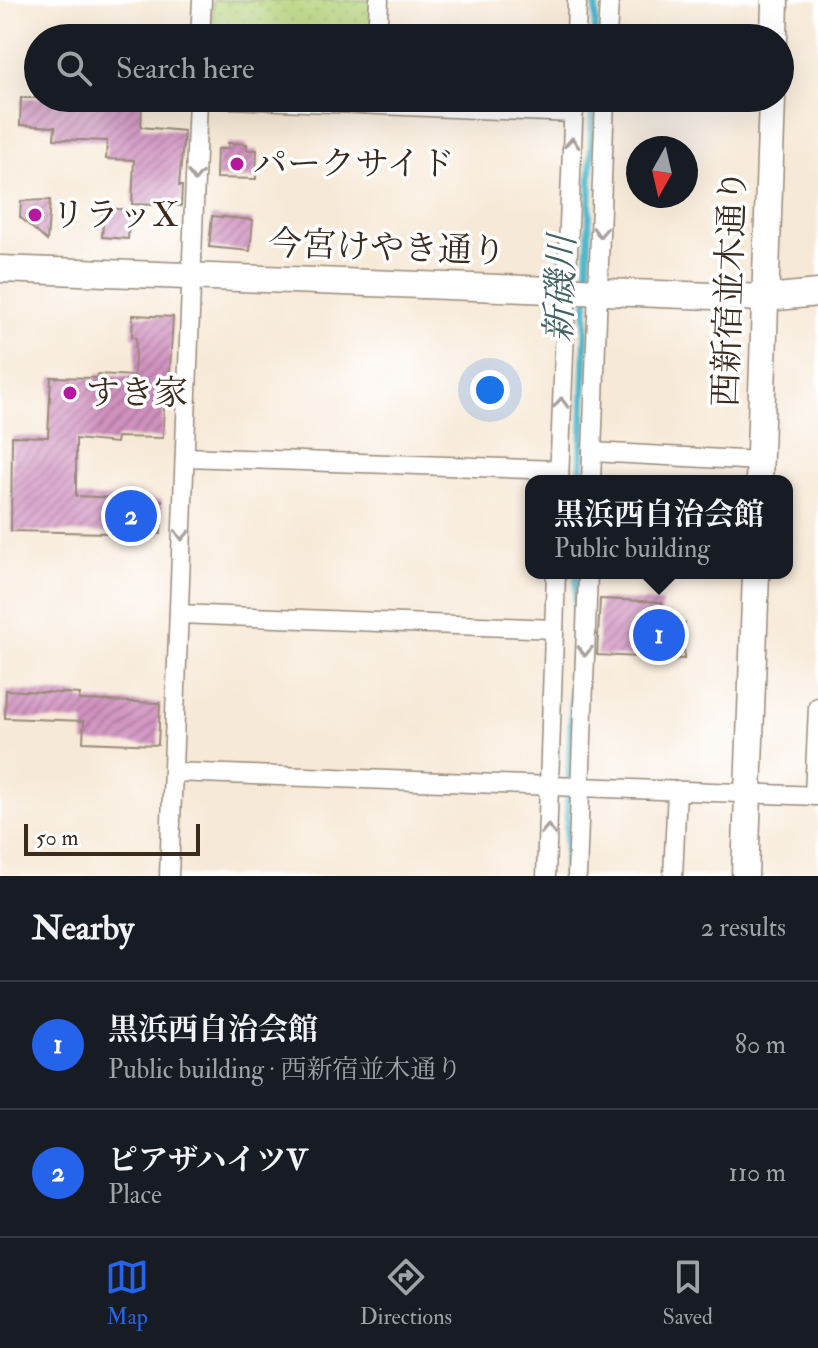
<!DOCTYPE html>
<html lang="en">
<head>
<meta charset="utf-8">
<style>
  body { margin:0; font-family:"IM FELL Double Pica","Noto Serif JP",serif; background:#20242c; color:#f1f3f6 }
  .compass { position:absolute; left:626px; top:136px; width:72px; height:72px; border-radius:50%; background:#171b24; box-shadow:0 8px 32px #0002; rotate:188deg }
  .scale { position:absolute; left:24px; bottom:20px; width:176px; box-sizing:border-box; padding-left:8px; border:4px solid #3b2a1e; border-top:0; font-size:22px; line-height:28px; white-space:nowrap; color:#3b2a1e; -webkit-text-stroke:6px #fff; paint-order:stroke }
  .you { position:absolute; left:490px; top:390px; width:28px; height:28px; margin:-20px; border:6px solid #fff; border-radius:50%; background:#1a73e8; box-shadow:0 0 0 12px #1a73e833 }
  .badge { display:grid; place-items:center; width:52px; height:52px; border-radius:50%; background:#2563eb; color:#fff; font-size:26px; font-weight:700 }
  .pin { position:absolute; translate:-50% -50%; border:4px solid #fff; box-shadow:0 2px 8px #0006 }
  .popup { position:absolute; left:525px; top:475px; width:268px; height:104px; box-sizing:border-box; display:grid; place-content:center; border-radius:16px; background:#171b24; filter:drop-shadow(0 2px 6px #0005); font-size:26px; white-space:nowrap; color:#9ea1a6 }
  .popup b { font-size:30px; color:#f1f3f6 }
  .popup::after { content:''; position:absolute; left:50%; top:100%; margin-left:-16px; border:16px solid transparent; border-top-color:#171b24 }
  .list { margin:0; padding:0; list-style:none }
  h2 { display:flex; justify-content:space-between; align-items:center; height:104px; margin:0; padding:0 32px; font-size:34px }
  h2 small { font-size:26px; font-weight:400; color:#9ea1a6 }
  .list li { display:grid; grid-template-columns:52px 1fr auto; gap:24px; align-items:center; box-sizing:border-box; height:128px; padding:0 32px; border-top:2px solid #363941 }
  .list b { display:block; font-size:30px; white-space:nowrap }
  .list p { margin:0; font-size:26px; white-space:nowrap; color:#9ea1a6 }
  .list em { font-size:26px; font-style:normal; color:#9ea1a6 }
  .icon { flex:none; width:44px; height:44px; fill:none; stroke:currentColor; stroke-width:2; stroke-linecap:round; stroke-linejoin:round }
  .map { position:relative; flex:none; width:818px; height:876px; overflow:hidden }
  .search { position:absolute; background:#171b24; box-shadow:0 8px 32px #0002; left:24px; right:24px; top:24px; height:88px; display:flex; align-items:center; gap:20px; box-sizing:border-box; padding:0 28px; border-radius:44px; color:#9ea1a6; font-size:30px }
  .sheet { height:360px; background:#171b24 }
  nav { display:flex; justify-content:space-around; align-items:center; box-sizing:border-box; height:112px; border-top:2px solid #363941; background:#171b24; font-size:22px; color:#9ea1a6 }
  nav a { display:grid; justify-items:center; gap:4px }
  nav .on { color:#2563eb }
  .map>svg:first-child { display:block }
</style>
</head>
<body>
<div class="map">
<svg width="818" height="876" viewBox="0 0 818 876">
  <defs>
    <pattern id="park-dots" width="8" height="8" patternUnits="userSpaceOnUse" patternTransform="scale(2)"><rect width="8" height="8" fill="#b5d47c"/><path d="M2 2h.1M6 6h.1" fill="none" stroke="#9db66b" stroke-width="1.8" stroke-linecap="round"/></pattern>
    <pattern id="building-hatch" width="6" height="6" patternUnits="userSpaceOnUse" patternTransform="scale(2)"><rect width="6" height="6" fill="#d091bf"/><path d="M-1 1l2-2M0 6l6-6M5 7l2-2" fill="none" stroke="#aa779b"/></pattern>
  </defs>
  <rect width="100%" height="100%" fill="#fff"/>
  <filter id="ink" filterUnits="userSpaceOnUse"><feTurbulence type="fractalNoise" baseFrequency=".0125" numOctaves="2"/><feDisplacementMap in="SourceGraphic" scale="16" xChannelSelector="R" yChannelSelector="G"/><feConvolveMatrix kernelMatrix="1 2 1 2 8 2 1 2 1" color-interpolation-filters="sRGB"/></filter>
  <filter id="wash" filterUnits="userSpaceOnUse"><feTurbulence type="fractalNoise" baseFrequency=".006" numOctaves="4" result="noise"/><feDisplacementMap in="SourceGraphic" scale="32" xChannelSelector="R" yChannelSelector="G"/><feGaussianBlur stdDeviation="1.8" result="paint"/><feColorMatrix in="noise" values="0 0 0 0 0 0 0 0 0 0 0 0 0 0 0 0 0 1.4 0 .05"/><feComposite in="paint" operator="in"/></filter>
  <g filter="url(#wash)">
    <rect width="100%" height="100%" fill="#f7e9d7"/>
    <!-- park -->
    <path fill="url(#park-dots)" stroke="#787f4d" stroke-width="2" d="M213,0H376L375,38H212Z"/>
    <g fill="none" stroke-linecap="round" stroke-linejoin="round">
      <!-- stream -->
      <g stroke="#4eb7cc" stroke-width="7">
        <path d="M595,38L596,0"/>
        <path d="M581,481L593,98"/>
        <path d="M565,876L577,573"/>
      </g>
    </g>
    <g id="blocks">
      <!-- building -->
      <g fill="url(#building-hatch)">
        <path d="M21,98H93L142,102L141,127L184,131L179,186H182L181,206L132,204L134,160L106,159L107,141L54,139L55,127L20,125Z"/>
        <path d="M228,143L247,144V150H257L256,179L216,178L217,149H228Z"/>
        <path d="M50,200L47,241L20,217L21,201Z"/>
        <path d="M104,208L130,210L128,239L102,237Z"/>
        <path d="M212,216L253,220L250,251L209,247Z"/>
        <path d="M133,315L173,317L168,401L164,400L163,438L117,437L116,443L76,439V496L162,500L161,534L11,531L12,436L48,437L51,377L96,378L97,374L134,376L136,338L132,337Z"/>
        <path d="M600,599L662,602L661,622L685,623L684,659L597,655Z"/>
        <path d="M6,690L80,694L79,700L160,703L158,745L83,742L84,721L5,718Z"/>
      </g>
    </g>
  </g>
  <g filter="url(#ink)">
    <use href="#blocks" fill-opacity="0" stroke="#998a7a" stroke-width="2"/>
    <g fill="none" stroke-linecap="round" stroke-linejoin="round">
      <defs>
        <g id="street">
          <path d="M200,38L202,0"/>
          <path d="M377,38L379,0"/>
          <path d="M576,38L577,0"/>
          <path d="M607,38L609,0"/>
          <path d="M207,98L574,113"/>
          <path d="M592,452L760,461"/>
          <path d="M185,457L559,470"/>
          <path d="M559,481L574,98"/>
          <path d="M591,481L605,98"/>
          <path d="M179,614L554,629"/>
          <path d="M174,772L818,796"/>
          <path d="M814,796L818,707"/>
          <path d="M169,876L198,98"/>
          <path d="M546,876L556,573"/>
          <path d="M577,876L588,573"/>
          <path d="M673,876L677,790"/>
        </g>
        <g id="secondary">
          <path d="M774,38L775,0"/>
          <path d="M0,269L766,298L818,293"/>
          <path d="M759,481L772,98"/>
          <path d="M745,876L756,573"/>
        </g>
      </defs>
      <!-- street casing -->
      <use href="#street" stroke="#998a7a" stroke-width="21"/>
      <!-- secondary casing -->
      <use href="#secondary" stroke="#998a7a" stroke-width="29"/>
      <!-- street -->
      <use href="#street" stroke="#fff" stroke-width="18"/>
      <!-- secondary -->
      <use href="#secondary" stroke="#fff" stroke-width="26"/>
    </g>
    <!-- one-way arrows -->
    <defs><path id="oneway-chevron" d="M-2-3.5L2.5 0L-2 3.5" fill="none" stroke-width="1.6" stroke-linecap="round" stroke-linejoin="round" transform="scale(2)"/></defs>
    <g stroke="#a79f9a">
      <use href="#oneway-chevron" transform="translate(572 143) rotate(-87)"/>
      <use href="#oneway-chevron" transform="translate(195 176) rotate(93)"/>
      <use href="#oneway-chevron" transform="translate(600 232) rotate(92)"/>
      <use href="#oneway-chevron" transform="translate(561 403) rotate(-88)"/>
      <use href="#oneway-chevron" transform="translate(182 535) rotate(92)"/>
      <use href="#oneway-chevron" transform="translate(585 651) rotate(92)"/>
      <use href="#oneway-chevron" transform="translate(548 830) rotate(-88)"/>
    </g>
  </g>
  <!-- markers -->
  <g fill="#b5179e" stroke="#fff" stroke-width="3">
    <circle cx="237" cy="164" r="8"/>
    <circle cx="35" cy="215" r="8"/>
    <circle cx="70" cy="393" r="8"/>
  </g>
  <g text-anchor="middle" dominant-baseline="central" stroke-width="7" stroke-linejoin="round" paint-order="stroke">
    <!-- poi labels -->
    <g font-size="34" fill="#3b2a1e" stroke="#fff" text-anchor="start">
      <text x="253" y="164">パークサイド</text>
      <text x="51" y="215">リラッX</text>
      <text x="86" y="393">すき家</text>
    </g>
    <!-- street labels -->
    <g font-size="34" fill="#3b2a1e" stroke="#fff">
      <text transform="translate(387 248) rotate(2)">今宮けやき通り</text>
      <text transform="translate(730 288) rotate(-88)">西新宿並木通り</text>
    </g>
    <!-- water labels -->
    <g font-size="36" font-style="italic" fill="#436264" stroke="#fff">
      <text transform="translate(561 289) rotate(-88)">新磯川</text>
    </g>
  </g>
</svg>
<svg class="compass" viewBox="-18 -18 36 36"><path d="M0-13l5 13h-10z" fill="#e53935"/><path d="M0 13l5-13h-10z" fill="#9ea1a6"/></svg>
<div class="scale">50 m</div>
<div class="you"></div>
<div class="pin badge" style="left:659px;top:635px">1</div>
<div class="popup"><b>黒浜西自治会館</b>Public building</div>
<div class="pin badge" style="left:131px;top:516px">2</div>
<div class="search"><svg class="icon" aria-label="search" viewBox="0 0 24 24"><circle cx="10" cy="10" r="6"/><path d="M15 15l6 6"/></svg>Search here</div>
</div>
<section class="sheet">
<h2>Nearby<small>2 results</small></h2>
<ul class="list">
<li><span class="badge">1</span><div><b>黒浜西自治会館</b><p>Public building · 西新宿並木通り</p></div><em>80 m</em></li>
<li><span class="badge">2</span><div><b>ピアザハイツV</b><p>Place</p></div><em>110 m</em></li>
</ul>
</section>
<nav>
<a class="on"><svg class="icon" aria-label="map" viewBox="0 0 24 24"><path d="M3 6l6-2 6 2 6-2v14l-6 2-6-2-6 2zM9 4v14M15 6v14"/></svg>Map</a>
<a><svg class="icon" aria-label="directions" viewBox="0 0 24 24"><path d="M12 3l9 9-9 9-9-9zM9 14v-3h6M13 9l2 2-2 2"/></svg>Directions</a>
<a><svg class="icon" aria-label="saved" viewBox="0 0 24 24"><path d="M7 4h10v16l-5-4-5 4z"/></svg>Saved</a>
</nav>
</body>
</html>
